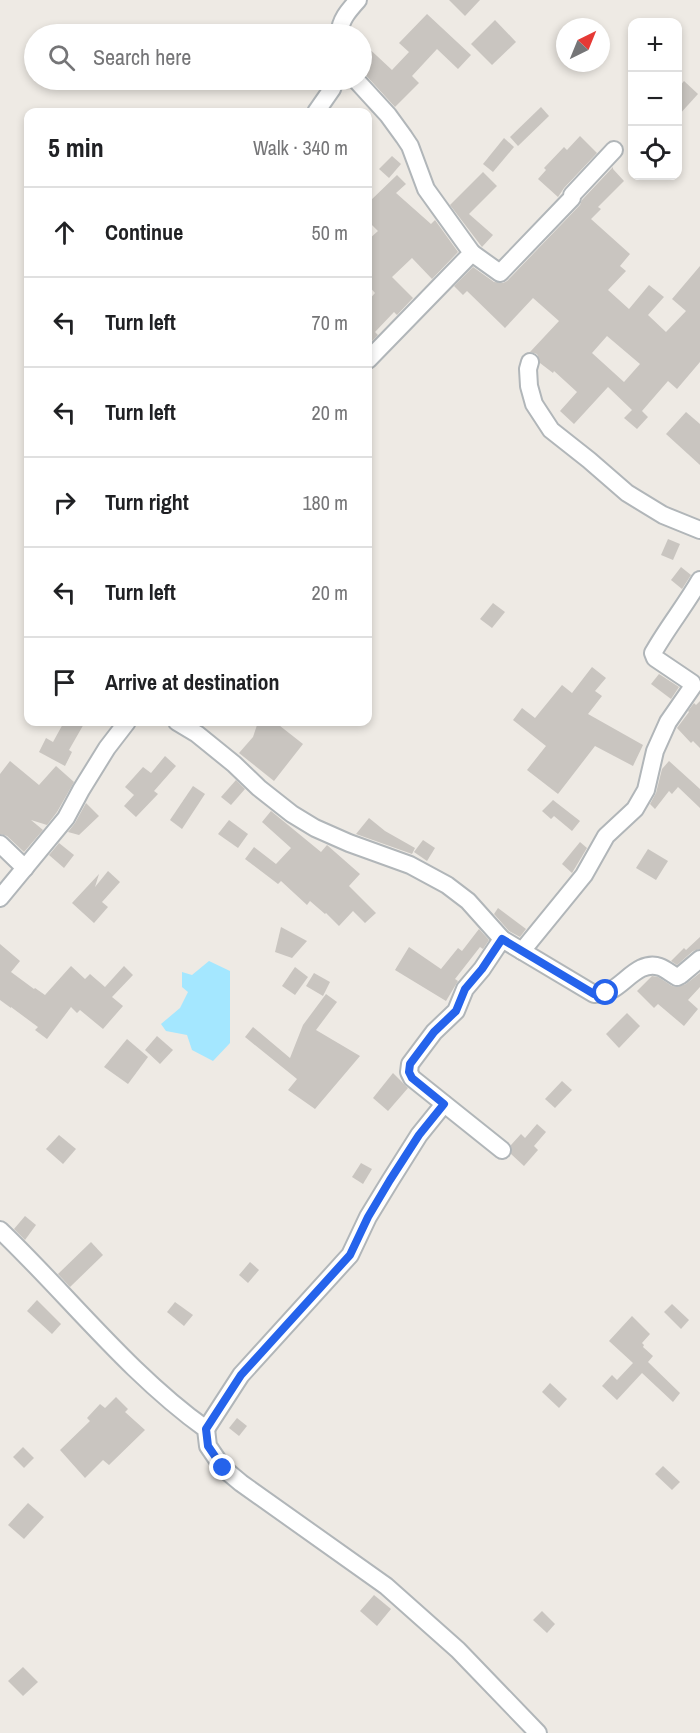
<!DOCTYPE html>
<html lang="en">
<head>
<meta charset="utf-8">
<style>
  body { margin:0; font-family:"Archivo Narrow",sans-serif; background:#f6f6f6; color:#202124 }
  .controls { position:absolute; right:18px; top:18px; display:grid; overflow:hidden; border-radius:12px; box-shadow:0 3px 9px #0003 }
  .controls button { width:54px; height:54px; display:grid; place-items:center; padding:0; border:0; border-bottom:2px solid #e0e0e0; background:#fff; color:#202124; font:30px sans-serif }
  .compass { position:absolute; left:556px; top:18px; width:54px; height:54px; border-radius:50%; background:#fff; box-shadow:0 3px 9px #0003; rotate:43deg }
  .stop { position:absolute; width:18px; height:18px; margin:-14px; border:4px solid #2563eb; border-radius:50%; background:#fff }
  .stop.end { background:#2563eb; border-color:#fff; box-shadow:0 2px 6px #0008 }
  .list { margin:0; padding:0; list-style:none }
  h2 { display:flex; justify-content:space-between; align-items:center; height:78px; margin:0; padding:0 24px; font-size:26px }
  h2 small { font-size:20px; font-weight:400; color:#757577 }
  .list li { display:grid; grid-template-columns:39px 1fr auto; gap:18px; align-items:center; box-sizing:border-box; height:90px; padding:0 24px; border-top:2px solid #e0e0e0 }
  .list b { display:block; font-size:22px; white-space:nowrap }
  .list em { font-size:20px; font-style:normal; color:#757577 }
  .icon { flex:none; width:33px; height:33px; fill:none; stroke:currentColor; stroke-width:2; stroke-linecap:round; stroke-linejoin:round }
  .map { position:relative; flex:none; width:700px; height:1733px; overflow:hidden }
  .search { position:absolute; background:#fff; box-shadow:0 3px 9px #0003; left:24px; top:24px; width:348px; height:66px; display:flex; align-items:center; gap:15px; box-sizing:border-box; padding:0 21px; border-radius:33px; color:#757577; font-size:22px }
  .panel { position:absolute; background:#fff; box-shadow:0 3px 9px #0003; left:24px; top:108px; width:348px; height:618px; border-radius:12px }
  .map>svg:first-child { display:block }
</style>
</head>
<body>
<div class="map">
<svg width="700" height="1733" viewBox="0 0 700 1733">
  <rect width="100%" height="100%" fill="#eeeae4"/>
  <!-- water -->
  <path fill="#a4e7ff" d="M209,961L230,971V1043L213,1061L192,1050L187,1035L166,1031L161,1024L180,1008L188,992L182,987V972L192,975Z"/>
  <!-- building -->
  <g fill="#c9c5c0" fill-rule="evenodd">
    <path d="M449,0H480L465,16Z"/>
    <path d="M427,14L471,55L458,69L437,49L412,76L419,83L395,107L362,71V42L392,70L409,52L399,43Z"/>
    <path d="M495,20L516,42L492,65L471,44Z"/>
    <path d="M684,81L698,94L678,116V88Z"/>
    <path d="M541,107L549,116L518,146L510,137Z"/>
    <path d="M580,136L597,153L564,188L558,197L538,179L546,170L544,168L564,147L567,150Z"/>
    <path d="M504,138L514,147L493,172L483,164Z"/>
    <path d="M392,156L401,164L389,178L379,169Z"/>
    <path d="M613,167V169L624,181L598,207L601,209L591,219L630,254L620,266L626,271L608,290L629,309L649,285L664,297L648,315L666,332L686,311L672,299L700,266V362L677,389L668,381L642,411L648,417L637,429L624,418L632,410L608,387L574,424L560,411L577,392L554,371L553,373L540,363L537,354L530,352L559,321L533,298L505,328L467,291L463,295L454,286L473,267L494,282L503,283L507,281L580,205L582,200ZM607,336L640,364L624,382L592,353Z"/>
    <path d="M483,172L497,186L469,214L493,235L482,247L450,205Z"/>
    <path d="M397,175L406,184L396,193L431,224L435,220L458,252L432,279L412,258L392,277L413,298L397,315L394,312L375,332L378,335L368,345V301L375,293L368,285V240L378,231L368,221V203Z"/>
    <path d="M686,412L700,424V465L666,434Z"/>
    <path d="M668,539L680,544L673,560L661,555Z"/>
    <path d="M681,567L691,575L682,589L671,580Z"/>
    <path d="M493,603L505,612L492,628L480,619Z"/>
    <path d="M592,667L606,678L595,691L602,696L588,714L643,745L633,766L595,746L558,794L527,770L546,746L513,720L522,708L535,718L562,685L572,693Z"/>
    <path d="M659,674L679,687L671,699L651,684Z"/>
    <path d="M700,701V748L693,741L691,743L677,728L689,712L688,711L694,703L696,705Z"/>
    <path d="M64,722H85L69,750L72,752L65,766L39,752L46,738L53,742Z"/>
    <path d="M258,722H275L303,744L274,781L239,753L253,737Z"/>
    <path d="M165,756L176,766L154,791L158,794L136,817L124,806L134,795L125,787L143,767L151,773Z"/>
    <path d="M10,761L39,785L56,766L74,782L57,812L47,825L31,820L43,830L24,852L7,836L0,834V774Z"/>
    <path d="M669,761L700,789V808L678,787L672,794L669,791L655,809L650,804L656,793L662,769Z"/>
    <path d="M236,780L245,789L231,805L221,797Z"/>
    <path d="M193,786L205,794L182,829L170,820Z"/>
    <path d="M553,800L580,821L572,831L554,816L551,819L542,811Z"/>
    <path d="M86,803L99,816L79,835L68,832L75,823Z"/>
    <path d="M271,811L321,852L327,845L360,874L349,886L376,913L365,923L353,911L339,926L326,913L325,914L310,901L307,905L281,881L278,884L245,859L254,847L276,864L291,848L262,822Z"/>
    <path d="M369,818L385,831L415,848L412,854L356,834Z"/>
    <path d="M229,820L248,834L238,848L218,834Z"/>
    <path d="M423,840L435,848L427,861L414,852Z"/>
    <path d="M580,842L587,848L572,873L562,864Z"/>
    <path d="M59,843L74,855L64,868L49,855Z"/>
    <path d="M648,849L668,861L656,880L636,868Z"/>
    <path d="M108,871L120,882L102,902L108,907L94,923L72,903L99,874L95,887Z"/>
    <path d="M498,908L526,929L520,937L509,931L494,914Z"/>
    <path d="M281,927L307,941L292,958L275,952Z"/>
    <path d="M479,929L489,940L483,949L480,947L455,979L458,981L446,1001L395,970L409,947L441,969L458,948L462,951Z"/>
    <path d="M700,937V949L693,951L677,965L671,961L684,948L686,950Z"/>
    <path d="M0,944L20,961L11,972L34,989L35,988L45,995L71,966L85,979L90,974L105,987L124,966L133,975L112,997L123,1006L103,1029L80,1010L77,1013L71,1007L47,1039L35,1030L38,1027L11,1007V1008L0,1000Z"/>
    <path d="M295,967L308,977L295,995L282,986Z"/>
    <path d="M314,973L330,982L323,996L306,986Z"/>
    <path d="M700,973V987L688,1000L698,1009L684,1026L658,1004L654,1008L637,991L652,976L658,977L672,986L677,987L686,984Z"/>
    <path d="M326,994L337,1002L316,1030L360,1056L315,1109L288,1090L297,1079L245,1037L253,1027L290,1058L303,1025Z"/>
    <path d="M627,1013L640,1026L619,1048L606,1034Z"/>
    <path d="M157,1036L173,1050L160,1064L145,1050Z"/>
    <path d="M127,1039L148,1057L128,1084L104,1067Z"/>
    <path d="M393,1073L408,1088L388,1111L373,1098Z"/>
    <path d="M562,1081L572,1090L555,1108L545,1099Z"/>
    <path d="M537,1124L546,1132L534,1146L538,1150L524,1166L511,1154V1145L521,1134L525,1138Z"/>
    <path d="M59,1135L76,1149L63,1164L46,1149Z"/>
    <path d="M361,1163L372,1169L363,1184L352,1177Z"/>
    <path d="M25,1216L36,1225L25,1240L14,1229Z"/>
    <path d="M91,1242L103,1255L70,1287L58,1274Z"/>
    <path d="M250,1262L259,1270L248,1283L239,1275Z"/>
    <path d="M37,1300L61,1324L52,1334L27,1311Z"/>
    <path d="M175,1302L193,1315L184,1326L167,1312Z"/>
    <path d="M672,1304L689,1320L681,1329L664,1312Z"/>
    <path d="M632,1316L650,1334L642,1343L644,1345L643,1347L653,1356L648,1362L680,1393L673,1402L642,1373L617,1400L602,1386L612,1375L617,1380L633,1363L609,1341Z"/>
    <path d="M550,1383L567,1399L559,1408L542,1392Z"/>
    <path d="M116,1397L128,1409L125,1412L145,1430L109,1465L103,1460L85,1478L60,1450L90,1421L87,1418L100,1404L105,1408Z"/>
    <path d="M237,1418L247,1426L239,1436L229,1428Z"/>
    <path d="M23,1447L34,1458L24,1468L13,1457Z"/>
    <path d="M663,1466L680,1482L672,1490L655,1474Z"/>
    <path d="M28,1503L44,1517L24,1539L8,1525Z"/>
    <path d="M374,1595L391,1609L377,1626L360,1611Z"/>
    <path d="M542,1611L555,1624L547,1633L533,1620Z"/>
    <path d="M23,1667L38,1682L23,1696L8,1681Z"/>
  </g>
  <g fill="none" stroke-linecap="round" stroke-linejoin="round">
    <defs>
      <g id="minor">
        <path d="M340,34C339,21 349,10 358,0"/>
        <path d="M356,80L388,115L404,137L410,146L426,189L472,253L368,360"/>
        <path d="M316,112L332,89L335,80"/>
        <path d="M472,253L500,273L572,198V195L614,150"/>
        <path d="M530,362L528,369L529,386L534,404L551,430L589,460L627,493L663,515L700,530"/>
        <path d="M177,722L197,734L234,764L259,788L292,814L315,828L349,843L410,865L447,885L468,901L502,939L594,994C601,993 607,993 613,989C627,981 641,960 660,967C666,969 671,974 677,977L681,975L700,959"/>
        <path d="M0,844L25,868"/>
        <path d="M0,898L66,818L81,790L107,748L127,722"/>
        <path d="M502,939L482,969L465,989L456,1011L434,1032L410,1064L409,1072L412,1078L502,1150"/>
        <path d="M522,951L584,875L606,836L635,809L646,790L655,751L668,722L693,686L692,683L655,658L653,653C667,628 685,606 700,580"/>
        <path d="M0,1230C68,1295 129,1374 206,1429L208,1446L223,1468L241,1483L386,1586L458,1650L538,1733"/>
        <path d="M206,1429L241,1375L350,1255L368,1217L390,1181L419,1135L444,1104"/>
      </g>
    </defs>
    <!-- minor casing -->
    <use href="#minor" stroke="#b1b6b9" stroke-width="20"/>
    <!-- minor -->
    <use href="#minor" stroke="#fff" stroke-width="16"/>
  </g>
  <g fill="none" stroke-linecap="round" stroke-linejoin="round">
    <!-- route -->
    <path stroke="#2563eb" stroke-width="8" d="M223,1468L208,1446L206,1429L241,1375L350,1255L368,1217L390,1180L419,1135L444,1104L412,1078L409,1072L410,1064L434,1032L456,1011L465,989L482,969L502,939L594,994L606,993"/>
  </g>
</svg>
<div class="controls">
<button>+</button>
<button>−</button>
<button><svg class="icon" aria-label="locate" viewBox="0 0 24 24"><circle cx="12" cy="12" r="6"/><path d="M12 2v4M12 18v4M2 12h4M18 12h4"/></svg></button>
</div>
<svg class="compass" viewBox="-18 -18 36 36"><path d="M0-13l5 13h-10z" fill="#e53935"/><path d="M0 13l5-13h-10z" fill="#757577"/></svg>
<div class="stop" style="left:606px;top:993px"></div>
<div class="stop end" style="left:223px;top:1468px"></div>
<div class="search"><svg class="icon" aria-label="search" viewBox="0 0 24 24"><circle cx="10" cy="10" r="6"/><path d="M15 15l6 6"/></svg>Search here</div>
<section class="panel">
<h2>5 min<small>Walk · 340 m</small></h2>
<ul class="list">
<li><svg class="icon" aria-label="ahead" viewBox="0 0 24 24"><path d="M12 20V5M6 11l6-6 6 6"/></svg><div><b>Continue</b></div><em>50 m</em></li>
<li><svg class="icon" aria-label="left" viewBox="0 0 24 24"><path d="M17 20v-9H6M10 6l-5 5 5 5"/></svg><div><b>Turn left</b></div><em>70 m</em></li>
<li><svg class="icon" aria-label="left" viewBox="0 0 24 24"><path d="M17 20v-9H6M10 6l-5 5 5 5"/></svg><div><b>Turn left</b></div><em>20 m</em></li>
<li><svg class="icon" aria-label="right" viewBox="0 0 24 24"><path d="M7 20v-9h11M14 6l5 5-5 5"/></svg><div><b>Turn right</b></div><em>180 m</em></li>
<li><svg class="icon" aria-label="left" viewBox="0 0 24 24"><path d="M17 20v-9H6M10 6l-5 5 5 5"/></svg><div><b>Turn left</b></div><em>20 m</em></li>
<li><svg class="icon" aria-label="arrive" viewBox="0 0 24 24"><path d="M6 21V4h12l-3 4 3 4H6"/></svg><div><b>Arrive at destination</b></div></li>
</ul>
</section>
</div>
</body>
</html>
